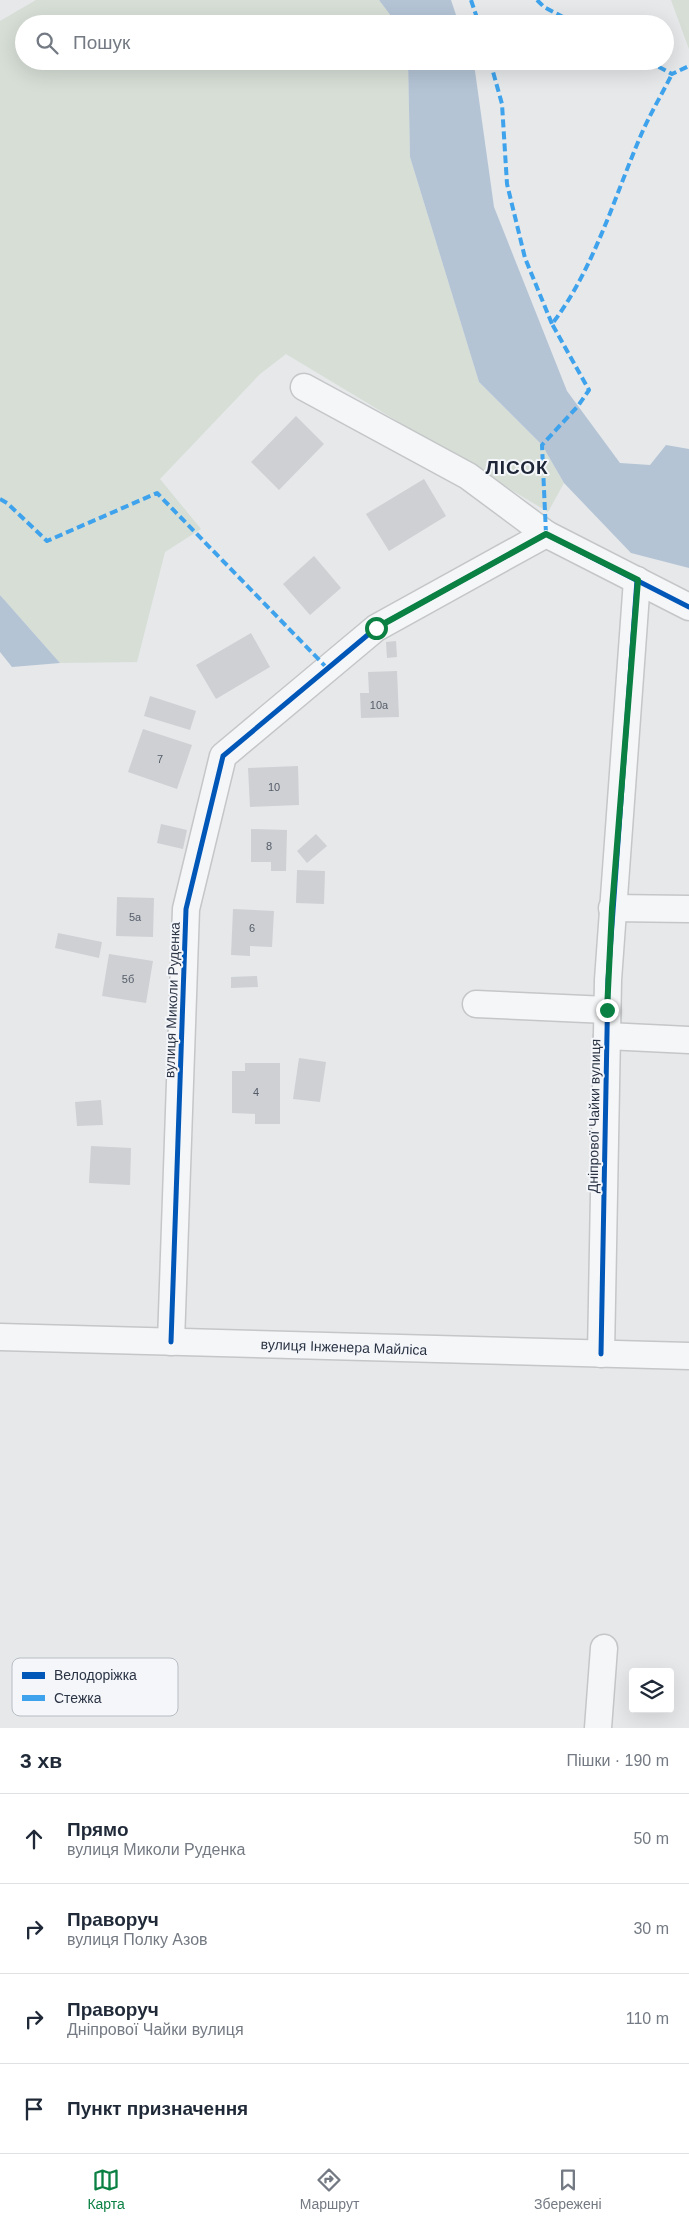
<!DOCTYPE html>
<html lang="uk">
<head>
<meta charset="utf-8">
<style>
  body { margin:0; font-family:Arial,sans-serif; background:#f6f6f7; color:#1f2937 }
  .controls { position:absolute; right:15px; bottom:15px; display:grid; overflow:hidden; border-radius:5px; box-shadow:0 5px 20px #0002 }
  .controls button { width:45px; height:45px; display:grid; place-items:center; padding:0; border:0; border-bottom:1px solid #e0e1e3; background:#fff; color:#1f2937; font:25px sans-serif }
  .stop { position:absolute; width:15px; height:15px; margin:-11px; border:4px solid #0b8043; border-radius:50%; background:#fff }
  .stop.end { background:#0b8043; border-color:#fff; box-shadow:0 1px 5px #0008 }
  .list { margin:0; padding:0; list-style:none }
  h2 { display:flex; justify-content:space-between; align-items:center; height:65px; margin:0; padding:0 20px; font-size:21px }
  h2 small { font-size:16px; font-weight:400; color:#747a83 }
  .list li { display:grid; grid-template-columns:32px 1fr auto; gap:15px; align-items:center; box-sizing:border-box; height:90px; padding:0 20px; border-top:1px solid #e0e1e3 }
  .list b { display:block; font-size:19px; white-space:nowrap }
  .list p { margin:0; font-size:16px; white-space:nowrap; color:#747a83 }
  .list em { font-size:16px; font-style:normal; color:#747a83 }
  .icon { flex:none; width:28px; height:28px; fill:none; stroke:currentColor; stroke-width:2; stroke-linecap:round; stroke-linejoin:round }
  .map { position:relative; flex:none; width:689px; height:1728px; overflow:hidden }
  .search { position:absolute; background:#fff; box-shadow:0 5px 20px #0002; left:15px; right:15px; top:15px; height:55px; display:flex; align-items:center; gap:12px; box-sizing:border-box; padding:0 18px; border-radius:28px; color:#747a83; font-size:19px }
  .sheet { height:425px; background:#fff }
  nav { display:flex; justify-content:space-around; align-items:center; box-sizing:border-box; height:70px; border-top:1px solid #e0e1e3; background:#fff; font-size:14px; color:#747a83 }
  nav a { display:grid; justify-items:center; gap:2px }
  nav .on { color:#0b8043 }
  .map>svg:first-child { display:block }
</style>
</head>
<body>
<div class="map">
<svg width="689" height="1728" viewBox="0 0 689 1728">
  <rect width="100%" height="100%" fill="#e6e8ea"/>
  <!-- green -->
  <g fill="#d6ded6">
    <path d="M36,0H379L397,24H24V61H408L410,157L479,382L542,445L564,483L548,512L286,354L260,374L160,479L201,529L165,552L137,662L60,663L0,595V21Z"/>
    <path d="M671,0H689V49Z"/>
  </g>
  <!-- water -->
  <g fill="#b4c4d5">
    <path d="M379,0H451L459,24H397Z"/>
    <path d="M408,61H472L475,71L494,207L567,391L620,463L650,465L666,445L689,449V568L631,553L564,483L542,445L479,382L410,157Z"/>
    <path d="M0,595L60,663L12,667L0,652Z"/>
  </g>
  <!-- building -->
  <g fill="#ced0d3">
    <path d="M296,416L324,444L279,490L251,462Z"/>
    <path d="M424,479L446,516L389,551L366,514Z"/>
    <path d="M314,556L341,588L310,615L283,584Z"/>
    <path d="M251,633L270,667L216,699L196,665Z"/>
    <path d="M396,641L397,657L387,658L386,642Z"/>
    <path d="M397,671L399,717L361,718L360,693H369L368,672Z"/>
    <path d="M150,696L196,711L190,730L144,716Z"/>
    <path d="M143,729L192,745L177,789L128,772Z"/>
    <path d="M298,766L299,805L250,807L248,768Z"/>
    <path d="M161,824L187,830L183,849L157,843Z"/>
    <path d="M251,829L287,830L286,871H271V862H251Z"/>
    <path d="M316,834L327,846L307,863L297,851Z"/>
    <path d="M297,870L325,871L324,904L296,903Z"/>
    <path d="M117,897L154,898L153,937L116,936Z"/>
    <path d="M233,909L274,911L272,947L250,946V956L231,955Z"/>
    <path d="M58,933L102,942L99,958L55,948Z"/>
    <path d="M109,954L153,961L146,1003L102,996Z"/>
    <path d="M257,976L258,987L231,988V977Z"/>
    <path d="M299,1058L326,1062L320,1102L293,1099Z"/>
    <path d="M245,1063H280V1124H255V1114L232,1113V1071H245Z"/>
    <path d="M101,1100L103,1125L77,1126L75,1102Z"/>
    <path d="M91,1146L131,1148L130,1185L89,1183Z"/>
  </g>
  <g fill="none" stroke-linecap="round" stroke-linejoin="round">
    <defs>
      <g id="minor">
        <path d="M304,387L468,476L546,534L689,607"/>
        <path d="M612,908L689,909"/>
        <path d="M476,1004L607,1010"/>
        <path d="M607,1036L689,1040"/>
        <path d="M0,1337L689,1356"/>
        <path d="M171,1342L186,909L223,756L376,628L546,534"/>
        <path d="M601,1354L608,980L637,580"/>
        <path d="M598,1728L604,1648"/>
      </g>
    </defs>
    <!-- minor casing -->
    <use href="#minor" stroke="#c4c6c8" stroke-width="29"/>
    <!-- minor -->
    <use href="#minor" stroke="#f5f6f7" stroke-width="26"/>
    <!-- quiet -->
    <g stroke="#3ea3ec" stroke-width="4" stroke-dasharray="8 4" stroke-linecap="butt">
      <path d="M471,0L479,24"/>
      <path d="M537,0L544,7L576,24"/>
      <path d="M490,61L502,104L507,184L525,258L552,324"/>
      <path d="M648,61L672,74L689,66"/>
      <path d="M0,499L7,503L47,541L157,493L328,669"/>
      <path d="M546,534L542,445L578,406L589,390L552,324C594,269 614,198 641,135C650,114 662,94 672,74"/>
    </g>
    <defs>
      <g id="cycleway">
        <path d="M171,1342L186,909L223,756L376,628L546,534L689,607"/>
        <path d="M601,1354L608,980L637,580"/>
      </g>
    </defs>
    <!-- cycleway casing -->
    <use href="#cycleway" stroke="#f4f6f9" stroke-width="8"/>
    <!-- cycleway -->
    <use href="#cycleway" stroke="#0057b8" stroke-width="5"/>
  </g>
  <g fill="none" stroke-linecap="round" stroke-linejoin="round">
    <!-- route -->
    <path stroke="#0b8043" stroke-width="6" d="M376,628L546,534L638,580L612,908L607,1010"/>
  </g>
  <g text-anchor="middle" dominant-baseline="central" stroke-width="4" stroke-linejoin="round" paint-order="stroke">
    <!-- number labels -->
    <g font-size="11" fill="#545c69">
      <text x="379" y="705">10а</text>
      <text x="160" y="759">7</text>
      <text x="274" y="787">10</text>
      <text x="269" y="846">8</text>
      <text x="135" y="917">5а</text>
      <text x="252" y="928">6</text>
      <text x="128" y="979">5б</text>
      <text x="256" y="1092">4</text>
    </g>
    <!-- street labels -->
    <g font-size="14" fill="#2b3445" stroke="#f4f6f9">
      <text transform="translate(172 1000) rotate(-88)">вулиця Миколи Руденка</text>
      <text transform="translate(594 1116) rotate(-89)">Дніпрової Чайки вулиця</text>
      <text transform="translate(344 1347) rotate(2)">вулиця Інженера Майліса</text>
    </g>
    <!-- district labels -->
    <g font-size="19" font-weight="bold" letter-spacing="1" fill="#1d2536" stroke="#f4f6f9">
      <text x="517" y="467">ЛІСОК</text>
    </g>
  </g>
  <!-- legend -->
  <rect x="12" y="1658" width="166" height="58" rx="8" fill="#f4f6f9" stroke="#b8bcc3" stroke-width="1"/>
  <rect x="22" y="1672" width="23" height="7" fill="#0057b8"/>
  <rect x="22" y="1695" width="23" height="6" fill="#3ea3ec"/>
  <g font-size="14" fill="#2b3445">
    <text x="54" y="1680">Велодоріжка</text>
    <text x="54" y="1703">Стежка</text>
  </g>
</svg>
<div class="controls">
<button><svg class="icon" aria-label="layers" viewBox="0 0 24 24"><path d="M12 4l9 5-9 5-9-5zM3 14l9 5 9-5"/></svg></button>
</div>
<div class="stop" style="left:376px;top:628px"></div>
<div class="stop end" style="left:607px;top:1010px"></div>
<div class="search"><svg class="icon" aria-label="search" viewBox="0 0 24 24"><circle cx="10" cy="10" r="6"/><path d="M15 15l6 6"/></svg>Пошук</div>
</div>
<section class="sheet">
<h2>3 хв<small>Пішки · 190 m</small></h2>
<ul class="list">
<li><svg class="icon" aria-label="ahead" viewBox="0 0 24 24"><path d="M12 20V5M6 11l6-6 6 6"/></svg><div><b>Прямо</b><p>вулиця Миколи Руденка</p></div><em>50 m</em></li>
<li><svg class="icon" aria-label="right" viewBox="0 0 24 24"><path d="M7 20v-9h11M14 6l5 5-5 5"/></svg><div><b>Праворуч</b><p>вулиця Полку Азов</p></div><em>30 m</em></li>
<li><svg class="icon" aria-label="right" viewBox="0 0 24 24"><path d="M7 20v-9h11M14 6l5 5-5 5"/></svg><div><b>Праворуч</b><p>Дніпрової Чайки вулиця</p></div><em>110 m</em></li>
<li><svg class="icon" aria-label="arrive" viewBox="0 0 24 24"><path d="M6 21V4h12l-3 4 3 4H6"/></svg><div><b>Пункт призначення</b></div></li>
</ul>
</section>
<nav>
<a class="on"><svg class="icon" aria-label="map" viewBox="0 0 24 24"><path d="M3 6l6-2 6 2 6-2v14l-6 2-6-2-6 2zM9 4v14M15 6v14"/></svg>Карта</a>
<a><svg class="icon" aria-label="directions" viewBox="0 0 24 24"><path d="M12 3l9 9-9 9-9-9zM9 14v-3h6M13 9l2 2-2 2"/></svg>Маршрут</a>
<a><svg class="icon" aria-label="saved" viewBox="0 0 24 24"><path d="M7 4h10v16l-5-4-5 4z"/></svg>Збережені</a>
</nav>
</body>
</html>
